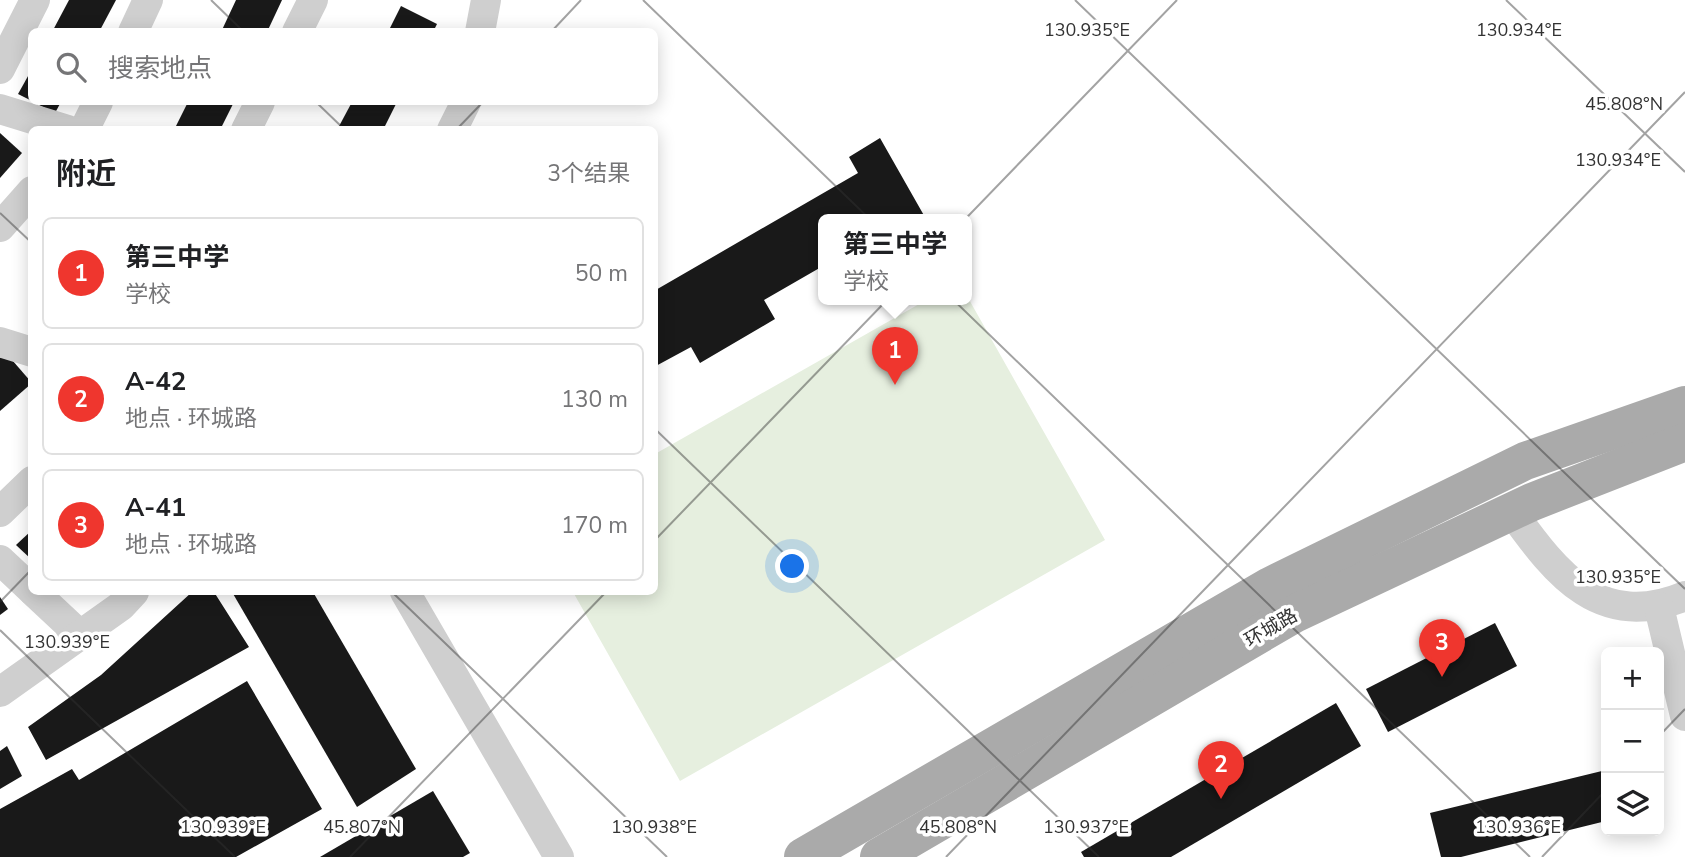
<!DOCTYPE html>
<html lang="zh">
<head>
<meta charset="utf-8">
<style>
  body { margin:0; font-family:"Nunito Sans","Noto Sans SC",sans-serif; background:#f6f6f6; color:#202124 }
  .controls { position:absolute; right:21px; bottom:21px; display:grid; overflow:hidden; border-radius:10px; box-shadow:0 4px 18px #0003 }
  .controls button { width:63px; height:63px; display:grid; place-items:center; padding:0; border:0; border-bottom:2px solid #e0e0e0; background:#fff; color:#202124; font:35px sans-serif }
  .you { position:absolute; left:793px; top:567px; width:24px; height:24px; margin:-18px; border:5px solid #fff; border-radius:50%; background:#1a73e8; box-shadow:0 0 0 10px #1a73e833 }
  .badge { display:grid; place-items:center; width:46px; height:46px; border-radius:50%; background:#ef362e; color:#fff; font-size:23px; font-weight:700 }
  .pin { position:absolute; translate:-50% -58px; filter:drop-shadow(0 2px 4px #0008) }
  .pin::after { content:''; position:absolute; top:37px; width:24px; height:21px; background:inherit; clip-path:polygon(0 0,100% 0,50% 100%) }
  .popup { position:absolute; left:818px; top:214px; width:154px; height:91px; box-sizing:border-box; display:grid; place-content:center; border-radius:10px; background:#fff; filter:drop-shadow(0 2px 5px #0005); font-size:23px; white-space:nowrap; color:#757577 }
  .popup b { font-size:26px; color:#202124 }
  .popup::after { content:''; position:absolute; left:50%; top:100%; margin-left:-14px; border:14px solid transparent; border-top-color:#fff }
  .list { margin:0; padding:0; list-style:none }
  h2 { display:flex; justify-content:space-between; align-items:center; height:91px; margin:0; padding:0 28px; font-size:30px }
  h2 small { font-size:23px; font-weight:400; color:#757577 }
  .list li { display:grid; grid-template-columns:46px 1fr auto; gap:21px; align-items:center; box-sizing:border-box; height:112px; margin:0 14px 14px; padding:0 14px; border:2px solid #e0e0e0; border-radius:10px }
  .list b { display:block; font-size:26px; white-space:nowrap }
  .list p { margin:0; font-size:23px; white-space:nowrap; color:#757577 }
  .list em { font-size:23px; font-style:normal; color:#757577 }
  .icon { flex:none; width:38px; height:38px; fill:none; stroke:currentColor; stroke-width:2; stroke-linecap:round; stroke-linejoin:round }
  .map { position:relative; flex:none; width:1685px; height:857px; overflow:hidden }
  .search { position:absolute; background:#fff; box-shadow:0 4px 18px #0003; left:28px; top:28px; width:630px; height:77px; display:flex; align-items:center; gap:18px; box-sizing:border-box; padding:0 24px; border-radius:10px; color:#757577; font-size:26px }
  .panel { position:absolute; background:#fff; box-shadow:0 4px 18px #0003; left:28px; top:126px; width:630px; height:469px; border-radius:10px }
  .map>svg:first-child { display:block }
</style>
</head>
<body>
<div class="map">
<svg width="1685" height="857" viewBox="0 0 1685 857">
  <rect width="100%" height="100%" fill="#fff"/>
  <!-- green -->
  <path fill="#e6efdf" d="M967,296L1105,540L680,781L573,592H654L655,454L928,299H967Z"/>
  <!-- building -->
  <g fill="#191919">
    <path d="M69,0H116L99,32H52Z"/>
    <path d="M236,0H282L267,32H221Z"/>
    <path d="M401,6L437,24L433,32H388Z"/>
    <path d="M32,69V101L18,94Z"/>
    <path d="M33,102H61L55,113Z"/>
    <path d="M188,102H234L220,130H174Z"/>
    <path d="M352,102H397L383,130H337Z"/>
    <path d="M0,133L22,153L0,178Z"/>
    <path d="M880,138L926,219H823V266L764,300L775,319L700,363L691,347L654,367V291L858,173L849,157Z"/>
    <path d="M6,353L32,383L0,411V358Z"/>
    <path d="M32,530V560L16,545Z"/>
    <path d="M192,592H214L249,647L46,760L28,727L101,675Z"/>
    <path d="M232,592H313L416,769L357,807Z"/>
    <path d="M0,597L8,609L0,615Z"/>
    <path d="M1495,623L1517,666L1388,732L1366,689Z"/>
    <path d="M247,681L322,809L236,857H0V809L72,769L79,780Z"/>
    <path d="M1336,703L1361,746L1171,857H1084L1081,852Z"/>
    <path d="M7,746L22,776L0,789V751Z"/>
    <path d="M1606,770V821L1461,857H1441L1430,813Z"/>
    <path d="M433,791L470,853L463,857H320Z"/>
  </g>
  <g fill="none" stroke-linecap="round" stroke-linejoin="round">
    <!-- minor -->
    <g stroke="#cfcfcf" stroke-width="30">
      <path d="M133,32L148,0"/>
      <path d="M297,32L313,0"/>
      <path d="M480,32L486,0"/>
      <path d="M0,69L35,0"/>
      <path d="M0,109L68,130"/>
      <path d="M84,130L98,102"/>
      <path d="M246,130L260,102"/>
      <path d="M452,130L466,102"/>
      <path d="M0,227L32,191"/>
      <path d="M0,342L32,352"/>
      <path d="M0,512L32,481"/>
      <path d="M1512,512C1557,575 1601,631 1685,596"/>
      <path d="M0,560L32,590"/>
      <path d="M34,592L80,635"/>
      <path d="M405,592L559,857"/>
      <path d="M1659,607L1685,716"/>
      <path d="M0,692L121,606L134,592"/>
    </g>
    <!-- major -->
    <g stroke="#aaa" stroke-width="38">
      <path d="M803,857L1270,586L1525,461L1685,405"/>
      <path d="M879,857L1294,614L1532,502L1685,442"/>
    </g>
  </g>
  <!-- ticks -->
  <path fill="none" stroke="#323232" stroke-width="2" stroke-opacity="0.45" d="M211,0L244,32M643,0L1530,857M1075,0L1685,589M1506,0L1685,172M551,32L581,0M316,102L345,130M456,130L483,102M0,213L32,243M654,428L1099,857M654,541L1177,0M392,592L667,857M0,602L32,569M0,630L235,857M1659,736L1685,709M350,857L606,592M946,857L1685,92M1542,857L1606,790"/>
  <g text-anchor="middle" dominant-baseline="central" stroke-width="7" stroke-linejoin="round" paint-order="stroke">
    <!-- street labels -->
    <g font-size="19" fill="#323232" stroke="#fff">
      <text transform="translate(1271 628) rotate(-30)">环城路</text>
    </g>
  </g>
  <g font-size="18" text-anchor="middle" fill="#323232" stroke="#fff" stroke-width="7" stroke-linejoin="round" paint-order="stroke">
    <text x="1087" y="36">130.935°E</text>
    <text x="1519" y="36">130.934°E</text>
    <text x="1624" y="110">45.808°N</text>
    <text x="1618" y="166">130.934°E</text>
    <text x="1618" y="583">130.935°E</text>
    <text x="67" y="648">130.939°E</text>
    <text x="362" y="833">45.807°N</text>
    <text x="958" y="833">45.808°N</text>
    <text x="223" y="833">130.939°E</text>
    <text x="654" y="833">130.938°E</text>
    <text x="1086" y="833">130.937°E</text>
    <text x="1518" y="833">130.936°E</text>
  </g>
</svg>
<div class="controls">
<button>+</button>
<button>−</button>
<button><svg class="icon" aria-label="layers" viewBox="0 0 24 24"><path d="M12 4l9 5-9 5-9-5zM3 14l9 5 9-5"/></svg></button>
</div>
<div class="you"></div>
<div class="pin badge" style="left:895px;top:385px">1</div>
<div class="popup"><b>第三中学</b>学校</div>
<div class="pin badge" style="left:1221px;top:799px">2</div>
<div class="pin badge" style="left:1442px;top:677px">3</div>
<div class="search"><svg class="icon" aria-label="search" viewBox="0 0 24 24"><circle cx="10" cy="10" r="6"/><path d="M15 15l6 6"/></svg>搜索地点</div>
<section class="panel">
<h2>附近<small>3个结果</small></h2>
<ul class="list">
<li><span class="badge">1</span><div><b>第三中学</b><p>学校</p></div><em>50 m</em></li>
<li><span class="badge">2</span><div><b>A-42</b><p>地点 · 环城路</p></div><em>130 m</em></li>
<li><span class="badge">3</span><div><b>A-41</b><p>地点 · 环城路</p></div><em>170 m</em></li>
</ul>
</section>
</div>
</body>
</html>
